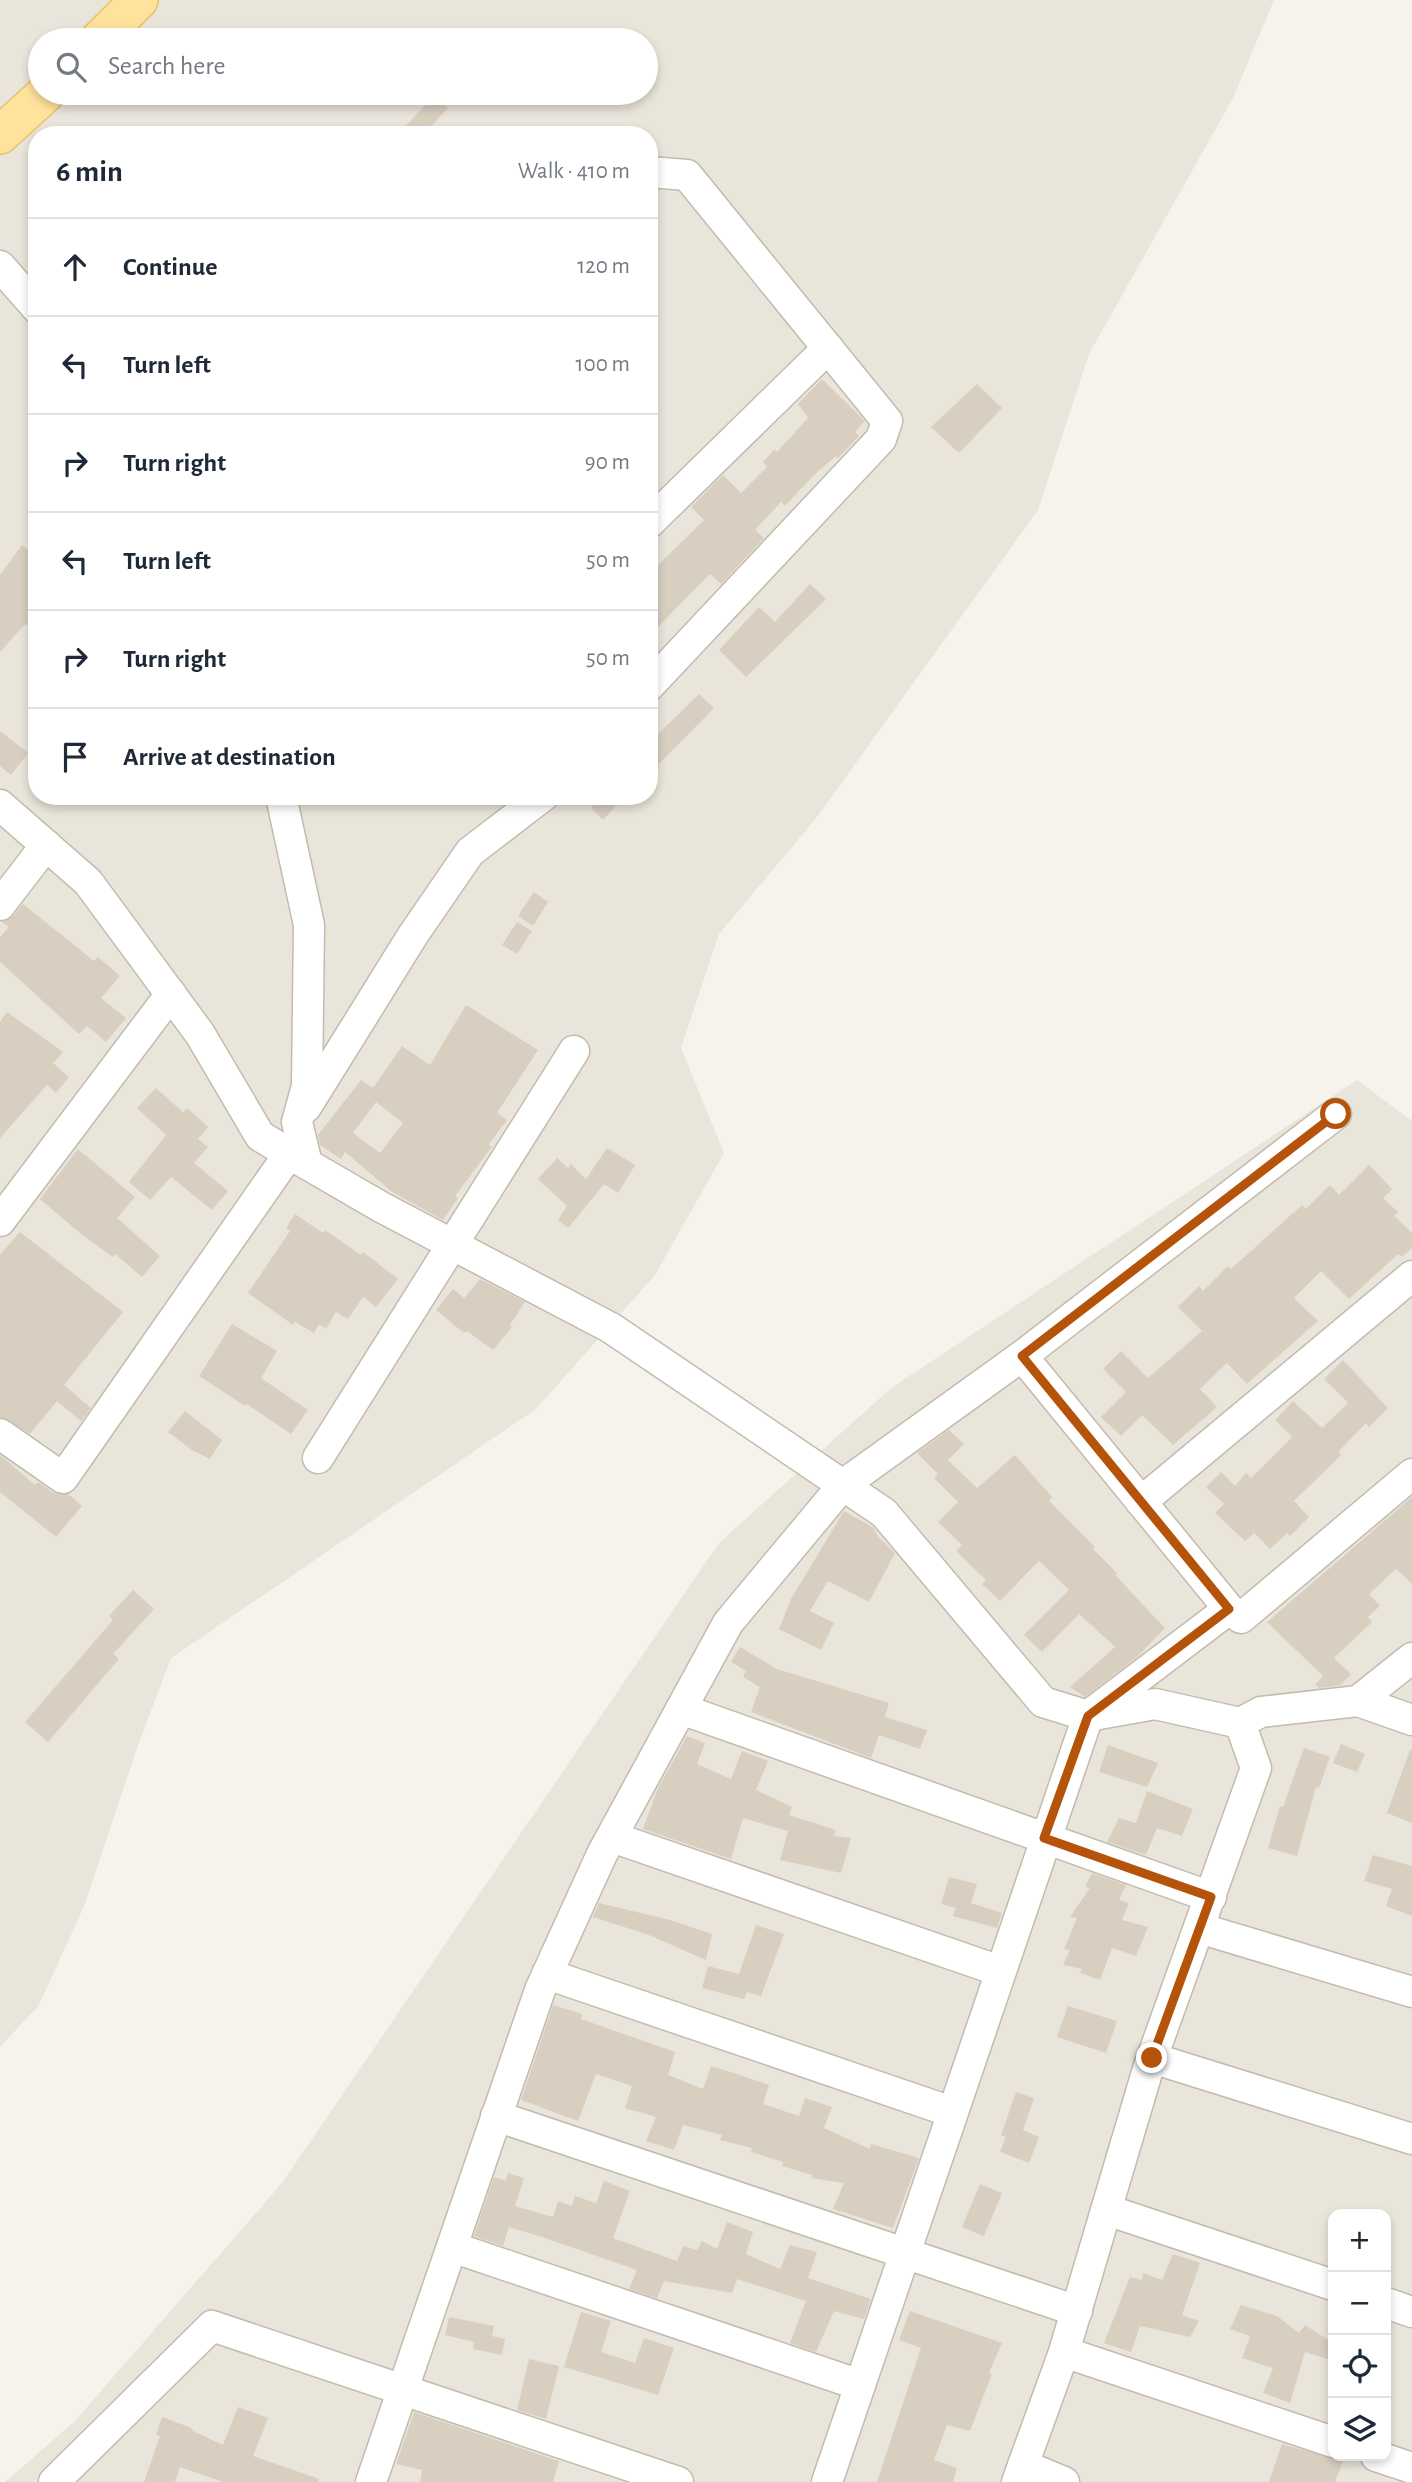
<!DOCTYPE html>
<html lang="en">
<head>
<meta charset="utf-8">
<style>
  body { margin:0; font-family:"Alegreya Sans",sans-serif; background:#f6f6f7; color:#1f2937 }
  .controls { position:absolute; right:21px; bottom:21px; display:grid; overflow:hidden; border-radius:14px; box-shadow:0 4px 10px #0003 }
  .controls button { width:63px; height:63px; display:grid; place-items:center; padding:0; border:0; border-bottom:2px solid #e0e1e3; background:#fff; color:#1f2937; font:35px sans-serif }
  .stop { position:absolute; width:21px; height:21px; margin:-16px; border:5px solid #b45309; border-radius:50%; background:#fff }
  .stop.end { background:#b45309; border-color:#fff; box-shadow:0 2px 7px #0008 }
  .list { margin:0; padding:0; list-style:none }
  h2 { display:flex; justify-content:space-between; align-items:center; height:91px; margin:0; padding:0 28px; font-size:30px }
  h2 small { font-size:23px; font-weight:400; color:#747a83 }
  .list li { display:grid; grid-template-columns:46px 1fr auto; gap:21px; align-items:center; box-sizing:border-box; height:98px; padding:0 28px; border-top:2px solid #e0e1e3 }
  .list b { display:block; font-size:26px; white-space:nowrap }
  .list em { font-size:23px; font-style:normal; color:#747a83 }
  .icon { flex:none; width:38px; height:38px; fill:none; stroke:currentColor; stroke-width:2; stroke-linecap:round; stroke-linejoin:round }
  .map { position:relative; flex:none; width:1412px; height:2482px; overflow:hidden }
  .search { position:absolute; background:#fff; box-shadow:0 4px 10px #0003; left:28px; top:28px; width:630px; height:77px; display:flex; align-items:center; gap:18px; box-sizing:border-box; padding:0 24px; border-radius:38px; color:#747a83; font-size:26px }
  .panel { position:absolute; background:#fff; box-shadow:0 4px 10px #0003; left:28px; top:126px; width:630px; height:679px; border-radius:28px }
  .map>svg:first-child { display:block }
</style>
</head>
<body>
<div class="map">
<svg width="1412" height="2482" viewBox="0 0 1412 2482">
  <rect width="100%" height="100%" fill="#f6f3ec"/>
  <!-- residential -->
  <g fill="#eae5da" fill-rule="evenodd">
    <path d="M0,0H1274L1233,98L1089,354L1038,510L817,817L719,934L681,1048L724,1153L655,1275L536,1409L171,1658L138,1745L85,1904L39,2005L0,2047ZM40,40H646V93H40ZM37,135H649V796H37Z"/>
    <path d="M1357,1080L1412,1121V2482H5L74,2422L282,2183L719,1543L891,1388ZM1333,2214H1386V2456H1333Z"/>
  </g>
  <!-- building -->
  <g fill="#d8cfc1" fill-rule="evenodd">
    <path d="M435,95L448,108L423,135H397Z"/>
    <path d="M822,379L865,421L855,432L859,436L838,458L836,456L813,476L785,506L781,502L755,530L764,538L721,584L710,574L649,636V574L704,520L691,507L723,475L741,493L767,467L763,462L774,450L777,452L808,418L798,404Z"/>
    <path d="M977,384L1002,408L959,453L931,427Z"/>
    <path d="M22,545L37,556V632L25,624L0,652V575Z"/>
    <path d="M810,584L826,599L746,677L719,650L759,607L775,622Z"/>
    <path d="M699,694L714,708L649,774V743Z"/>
    <path d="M0,731L28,753L11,775L0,766Z"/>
    <path d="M602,796H625L603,820L591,808Z"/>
    <path d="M534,892L548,902L533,926L518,916Z"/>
    <path d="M23,904L94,961L98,957L120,976L101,998L126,1018L106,1042L87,1026L79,1034L0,962V937L9,927L2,922L13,916Z"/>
    <path d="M517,922L532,931L517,954L502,945Z"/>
    <path d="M466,1005L538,1050L497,1113L507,1120L489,1144L492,1147L455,1196L458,1198L443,1220L392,1192L345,1152L341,1159L320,1145L318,1135L361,1080L373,1088L402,1046L430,1065ZM376,1102L403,1123L380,1153L353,1133Z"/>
    <path d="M7,1012L63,1052L53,1063L69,1077L56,1093L47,1085L0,1138V1022Z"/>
    <path d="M156,1088L183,1112L187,1108L208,1127L198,1139L208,1147L194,1163L228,1191L212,1210L171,1177L150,1200L129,1182L166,1135L137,1108Z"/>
    <path d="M607,1148L635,1165L618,1193L604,1184L568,1228L558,1220L567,1206L538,1179L557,1158L568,1168L571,1164L586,1179Z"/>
    <path d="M78,1149L135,1197L117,1218L160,1256L142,1277L115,1254L113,1257L81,1234L40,1199Z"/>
    <path d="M1369,1165L1392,1189L1383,1198L1398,1212L1394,1216L1412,1233V1248L1402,1257L1398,1254L1349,1299L1321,1271L1294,1298L1318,1321L1247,1384L1227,1363L1200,1389L1217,1407L1173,1445L1142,1415L1121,1436L1101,1417L1126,1392L1103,1369L1121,1351L1148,1378L1202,1331L1178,1307L1199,1286L1203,1291L1228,1266L1231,1269L1302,1205L1306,1209L1330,1185L1339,1195Z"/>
    <path d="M295,1214L323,1233L325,1230L361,1255L363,1252L398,1279L376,1307L363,1297L348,1319L336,1312L326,1329L319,1324L314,1333L295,1322L293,1325L248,1293L290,1231L286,1228Z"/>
    <path d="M20,1232L123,1312L64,1385L91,1408L81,1421L57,1401L30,1434L0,1417V1255Z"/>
    <path d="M480,1279L525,1302L510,1325L512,1327L493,1350L467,1331L464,1333L436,1310L453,1289L464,1298Z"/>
    <path d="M232,1324L277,1351L261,1378L308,1410L291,1434L247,1404L245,1406L199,1376Z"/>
    <path d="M1343,1360L1388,1408L1369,1427L1366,1423L1338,1452L1341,1455L1294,1501L1309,1517L1290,1536L1287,1533L1270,1549L1254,1533L1245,1541L1215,1513L1224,1504L1206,1487L1221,1472L1235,1486L1246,1473L1251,1478L1292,1437L1275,1420L1293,1401L1322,1428L1348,1403L1324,1379Z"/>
    <path d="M185,1411L222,1440L210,1459L192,1450L168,1432Z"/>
    <path d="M949,1430L964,1444L948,1460L977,1488L1015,1455L1052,1497L1049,1501L1095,1547L1093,1549L1117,1573L1115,1575L1165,1628L1137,1657L1085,1697L1070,1687L1115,1647L1079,1614L1042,1652L1024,1635L1069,1590L1039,1561L1000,1601L982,1584L986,1580L956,1551L962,1545L938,1522L958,1502L934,1478L938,1474L917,1453Z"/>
    <path d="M0,1455L35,1485L38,1482L54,1493L68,1494L82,1506L56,1537L0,1492Z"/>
    <path d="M1412,1497V1584L1396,1569L1369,1594L1380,1606L1368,1617L1372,1622L1334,1658L1351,1674L1341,1685L1319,1688L1315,1685L1323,1676L1267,1622Z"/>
    <path d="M844,1511L874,1528L878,1537L895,1553L869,1602L828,1581L810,1611L834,1623L821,1650L779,1629L791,1599Z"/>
    <path d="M133,1590L154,1609L113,1654L119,1659L48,1742L25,1722L113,1620L109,1616Z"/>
    <path d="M740,1647L777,1669L889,1703L885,1717L927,1730L920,1749L879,1735L871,1758L751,1712L760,1687L743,1677L746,1671L731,1662Z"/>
    <path d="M687,1736L705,1743L697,1764L731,1779L742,1751L768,1761L756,1790L792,1807L789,1815L836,1830L834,1836L851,1838L841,1873L780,1860L788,1831L743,1818L731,1859L643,1829L658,1788Z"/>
    <path d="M1341,1744L1365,1754L1357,1772L1333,1763Z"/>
    <path d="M1108,1745L1158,1763L1147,1787L1099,1772Z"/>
    <path d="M1304,1748L1330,1757L1319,1788L1316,1787L1297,1856L1268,1848L1280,1806L1283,1807Z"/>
    <path d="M1410,1750H1412V1823L1387,1813Z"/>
    <path d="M1147,1791L1193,1809L1182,1836L1157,1828L1146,1855L1107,1842L1119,1818L1136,1823Z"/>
    <path d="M1373,1855L1412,1866V1916L1386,1906L1392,1889L1364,1881Z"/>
    <path d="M1092,1873L1126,1885L1119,1900L1129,1903L1122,1920L1148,1927L1136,1956L1112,1948L1100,1980L1080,1973L1082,1969L1063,1965L1070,1950L1064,1949L1077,1918L1070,1917L1090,1888L1085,1887Z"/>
    <path d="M949,1877L977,1884L971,1903L1002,1913L997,1928L953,1916L956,1908L941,1904Z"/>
    <path d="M599,1903L670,1920L712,1934L706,1960L649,1935L593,1917Z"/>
    <path d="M756,1925L784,1934L761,1996L747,1992L744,1999L702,1988L708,1966L739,1974Z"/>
    <path d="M553,2005L582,2014L581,2019L675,2052L668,2075L703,2089L711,2066L737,2074L769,2085L763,2104L799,2116L805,2098L832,2107L824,2128L870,2149L871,2144L919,2158L893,2228L833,2209L844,2183L811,2178L812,2175L782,2166L783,2162L751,2152L752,2148L720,2140L722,2135L683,2125L674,2150L646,2141L656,2117L625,2108L632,2086L596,2074L578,2121L521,2100Z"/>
    <path d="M1068,2006L1117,2021L1106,2053L1057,2037Z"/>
    <path d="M1016,2092L1034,2098L1023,2130L1039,2137L1029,2163L1000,2152L1006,2137L1001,2135Z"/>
    <path d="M508,2173L524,2178L515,2206L553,2217L558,2201L572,2206L575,2196L596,2203L604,2181L630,2191L613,2238L677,2261L683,2246L697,2250L702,2241L717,2249L727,2222L753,2232L746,2254L780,2269L790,2245L817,2252L808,2278L871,2299L864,2319L834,2311L816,2352L790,2343L806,2301L737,2279L732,2293L664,2281L657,2298L629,2289L637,2270L545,2238L509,2227L503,2246L474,2236L494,2177L506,2181Z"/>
    <path d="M980,2184L1002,2193L984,2236L962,2227Z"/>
    <path d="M1173,2254L1200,2263L1182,2315L1199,2321L1190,2337L1140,2326L1131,2352L1104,2343L1130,2277L1142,2280L1143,2273L1162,2280Z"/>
    <path d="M1241,2305L1277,2316L1299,2333L1305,2325L1333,2343V2361L1305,2352L1290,2403L1263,2393L1273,2368L1242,2358L1250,2336L1230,2329Z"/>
    <path d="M910,2311L1002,2343L989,2373L992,2374L970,2431L947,2425L934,2460L957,2468L953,2482H877L921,2348L899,2340Z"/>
    <path d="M581,2312L611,2321L601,2352L635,2363L644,2338L674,2348L658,2395L564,2367Z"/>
    <path d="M449,2317L494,2326L492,2336L505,2339L502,2355L473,2349L474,2342L445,2335Z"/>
    <path d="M529,2359L559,2366L546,2419L517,2410Z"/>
    <path d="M238,2407L268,2418L253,2456L319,2479L318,2482H223L180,2467L175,2482H144L160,2436L156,2435L162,2417L192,2428L191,2430L223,2445Z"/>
    <path d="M414,2412L559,2461L553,2482H420L422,2470L396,2464Z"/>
    <path d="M1282,2444L1343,2461L1335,2482H1269Z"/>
  </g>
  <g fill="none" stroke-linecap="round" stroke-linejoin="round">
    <defs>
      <g id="minor">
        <path d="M649,172L687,175L887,421L881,439L649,686"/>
        <path d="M0,266L37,308"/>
        <path d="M649,523L828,348"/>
        <path d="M281,796L309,925L307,1086L297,1122L307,1164L381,1207L611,1328L884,1513L1043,1702L1088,1716L1155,1704L1240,1723L1256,1768L1148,2069L1064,2352L1017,2482"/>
        <path d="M0,805L88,882L200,1034L260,1136L307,1164"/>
        <path d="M0,905L46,845"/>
        <path d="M306,1107L413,935L470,852L543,796"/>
        <path d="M0,1221L171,994"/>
        <path d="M1022,1356L1229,1609"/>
        <path d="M0,1434L63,1478L289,1154"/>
        <path d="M318,1458L574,1051"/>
        <path d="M1141,1502L1412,1276"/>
        <path d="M1358,1701L1412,1720"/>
        <path d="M681,1709L1211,1897"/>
        <path d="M1240,1723L1261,1712L1358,1701L1412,1658"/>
        <path d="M612,1837L1000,1971"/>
        <path d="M1199,1928L1412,1992"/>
        <path d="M547,1974L952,2112"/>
        <path d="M1152,2058L1412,2139"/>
        <path d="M496,2116L1077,2311"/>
        <path d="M1107,2210L1333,2285"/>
        <path d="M452,2247L860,2385"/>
        <path d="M1386,2303L1412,2312"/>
        <path d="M1064,2352L1333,2442"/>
        <path d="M1376,2456L1412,2468"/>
        <path d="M1023,2465L1064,2482"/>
        <path d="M54,2482L212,2326L678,2482"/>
        <path d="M371,2482L540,1990L602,1854L728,1623L843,1485L1022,1356L1336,1114"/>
        <path d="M827,2482L1088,1716L1229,1609L1241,1618L1412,1474"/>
      </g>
      <g id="major">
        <path d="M99,40L139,0"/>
        <path d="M0,135L46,93"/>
      </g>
    </defs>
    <!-- minor casing -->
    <use href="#minor" stroke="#c2bbae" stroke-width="33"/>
    <!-- major casing -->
    <use href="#major" stroke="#e6c16a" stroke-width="40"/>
    <!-- minor -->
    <use href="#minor" stroke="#fff" stroke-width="30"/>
    <!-- major -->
    <use href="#major" stroke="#ffe39c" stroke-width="37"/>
  </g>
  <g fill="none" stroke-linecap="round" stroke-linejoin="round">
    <!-- route -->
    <path stroke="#b45309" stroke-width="9" d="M1152,2058L1211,1897L1044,1838L1088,1716L1229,1609L1022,1356L1336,1114"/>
  </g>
</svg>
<div class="controls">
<button>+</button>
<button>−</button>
<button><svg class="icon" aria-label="locate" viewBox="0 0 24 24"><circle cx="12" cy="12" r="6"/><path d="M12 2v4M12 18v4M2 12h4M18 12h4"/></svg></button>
<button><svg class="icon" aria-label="layers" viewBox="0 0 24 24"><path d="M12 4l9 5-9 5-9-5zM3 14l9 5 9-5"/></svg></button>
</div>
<div class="stop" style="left:1336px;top:1114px"></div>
<div class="stop end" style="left:1152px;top:2058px"></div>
<div class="search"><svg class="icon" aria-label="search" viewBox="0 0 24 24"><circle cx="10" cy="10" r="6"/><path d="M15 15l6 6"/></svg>Search here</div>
<section class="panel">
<h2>6 min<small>Walk · 410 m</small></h2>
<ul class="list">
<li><svg class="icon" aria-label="ahead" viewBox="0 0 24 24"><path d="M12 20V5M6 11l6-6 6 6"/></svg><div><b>Continue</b></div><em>120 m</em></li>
<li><svg class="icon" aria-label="left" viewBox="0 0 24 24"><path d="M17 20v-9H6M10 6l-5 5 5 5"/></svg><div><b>Turn left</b></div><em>100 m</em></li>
<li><svg class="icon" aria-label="right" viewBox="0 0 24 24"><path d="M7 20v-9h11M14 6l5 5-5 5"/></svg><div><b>Turn right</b></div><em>90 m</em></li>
<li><svg class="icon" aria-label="left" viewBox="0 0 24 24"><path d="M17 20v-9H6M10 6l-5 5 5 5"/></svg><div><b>Turn left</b></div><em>50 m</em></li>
<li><svg class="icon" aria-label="right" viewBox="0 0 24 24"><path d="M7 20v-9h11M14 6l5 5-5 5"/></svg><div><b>Turn right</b></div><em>50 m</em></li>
<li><svg class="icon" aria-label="arrive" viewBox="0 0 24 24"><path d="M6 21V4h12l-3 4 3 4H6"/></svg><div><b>Arrive at destination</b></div></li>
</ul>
</section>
</div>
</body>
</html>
